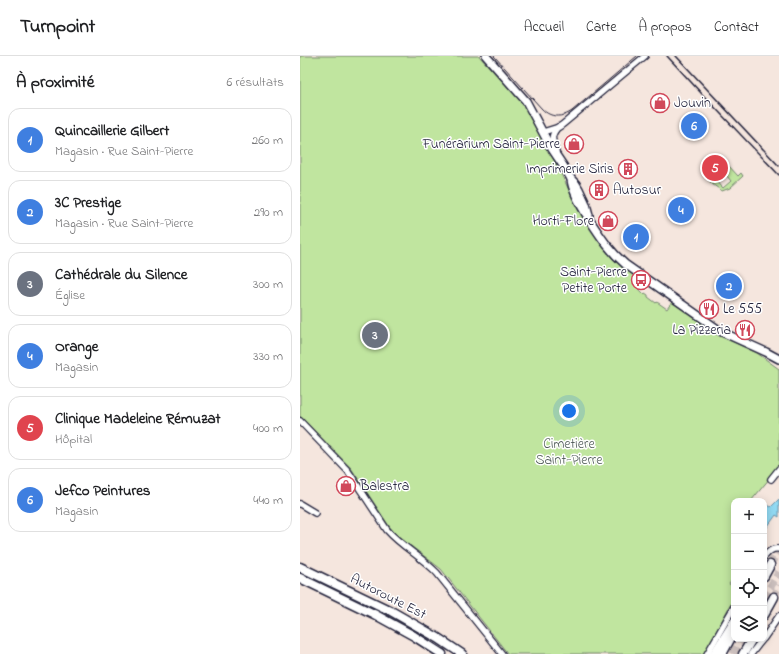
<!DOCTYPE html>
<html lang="fr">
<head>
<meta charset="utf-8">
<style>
  body { margin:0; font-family:"Indie Flower",sans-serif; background:#f2f2f2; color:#202124 }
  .controls { position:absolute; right:12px; bottom:12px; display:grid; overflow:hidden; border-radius:8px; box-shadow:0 2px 10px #0003 }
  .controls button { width:36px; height:36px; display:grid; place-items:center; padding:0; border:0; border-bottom:1px solid #e0e0e0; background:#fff; color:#202124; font:20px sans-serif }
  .you { position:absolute; left:269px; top:355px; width:14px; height:14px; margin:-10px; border:3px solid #fff; border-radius:50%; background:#1a73e8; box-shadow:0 0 0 6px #1a73e833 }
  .badge { display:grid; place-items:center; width:26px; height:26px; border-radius:50%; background:#0b8043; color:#fff; font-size:13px; font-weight:700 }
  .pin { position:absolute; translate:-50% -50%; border:2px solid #fff; box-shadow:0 1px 4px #0006 }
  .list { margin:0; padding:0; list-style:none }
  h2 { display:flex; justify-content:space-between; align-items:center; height:52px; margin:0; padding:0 16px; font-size:17px }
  h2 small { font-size:13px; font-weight:400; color:#757577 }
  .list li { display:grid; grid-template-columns:26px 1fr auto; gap:12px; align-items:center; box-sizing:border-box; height:64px; margin:0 8px 8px; padding:0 8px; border:1px solid #e0e0e0; border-radius:12px }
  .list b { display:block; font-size:15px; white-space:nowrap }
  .list p { margin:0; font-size:13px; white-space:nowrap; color:#757577 }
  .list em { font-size:13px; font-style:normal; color:#757577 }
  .icon { flex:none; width:22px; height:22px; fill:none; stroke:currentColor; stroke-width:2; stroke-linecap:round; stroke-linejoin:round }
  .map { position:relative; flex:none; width:479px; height:598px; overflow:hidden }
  header { display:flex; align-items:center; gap:24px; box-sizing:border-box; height:56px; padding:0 20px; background:#fff; border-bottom:1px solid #e0e0e0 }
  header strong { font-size:19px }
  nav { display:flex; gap:22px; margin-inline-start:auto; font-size:14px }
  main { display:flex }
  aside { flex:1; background:#fff }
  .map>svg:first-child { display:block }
</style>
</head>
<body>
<header>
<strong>Turnpoint</strong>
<nav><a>Accueil</a><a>Carte</a><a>À propos</a><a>Contact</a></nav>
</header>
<main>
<aside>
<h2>À proximité<small>6 résultats</small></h2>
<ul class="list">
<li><span class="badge" style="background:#3f7fe0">1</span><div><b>Quincaillerie Gilbert</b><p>Magasin · Rue Saint-Pierre</p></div><em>260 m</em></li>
<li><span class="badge" style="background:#3f7fe0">2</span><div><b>3C Prestige</b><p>Magasin · Rue Saint-Pierre</p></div><em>290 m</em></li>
<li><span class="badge" style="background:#6b7280">3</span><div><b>Cathédrale du Silence</b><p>Église</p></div><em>300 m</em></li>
<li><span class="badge" style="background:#3f7fe0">4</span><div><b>Orange</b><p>Magasin</p></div><em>330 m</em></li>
<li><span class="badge" style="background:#e0444e">5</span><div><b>Clinique Madeleine Rémuzat</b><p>Hôpital</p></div><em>400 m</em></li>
<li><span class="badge" style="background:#3f7fe0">6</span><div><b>Jefco Peintures</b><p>Magasin</p></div><em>440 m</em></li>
</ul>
</aside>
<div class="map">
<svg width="479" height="598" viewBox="0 0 479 598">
  <rect width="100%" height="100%" fill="#f5e6de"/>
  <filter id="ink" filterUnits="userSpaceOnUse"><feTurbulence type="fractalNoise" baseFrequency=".025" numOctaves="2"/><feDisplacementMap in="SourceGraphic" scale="8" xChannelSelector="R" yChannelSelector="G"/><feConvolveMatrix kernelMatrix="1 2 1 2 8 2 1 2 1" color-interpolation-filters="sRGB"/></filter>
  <g filter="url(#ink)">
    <!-- green -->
    <g fill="#c0e59f" stroke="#71846d">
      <path d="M0,0H179L226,51L231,58L278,152L297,182L312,202L324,212L341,225L337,231L344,238L345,237L348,239V241L356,247L357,246L367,253L372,246L418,279L457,297L479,313V411L451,445H434V522L429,528L434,531V542L404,598H208L141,513L103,484L96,479L89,470L51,412L0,360Z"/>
      <path d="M428,109L438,120L441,117L443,120L430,132L422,135L412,128L403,117L406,113L423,132L431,125L422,114Z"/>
    </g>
    <!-- water -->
    <path fill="#92daf3" stroke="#6590a9" d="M479,443V461L476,459L465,474L464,473V447L471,451Z"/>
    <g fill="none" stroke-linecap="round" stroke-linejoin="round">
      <!-- highway-tunnel -->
      <g stroke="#cbbfbd" stroke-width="8" stroke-dasharray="8 4" stroke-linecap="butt">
        <path d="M470,509L479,493"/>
        <path d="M474,541L479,529"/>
        <path d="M464,542L479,516"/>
        <path d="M433,598L441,583"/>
      </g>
      <defs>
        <g id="minor">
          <path d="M243,76L259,71L262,69L345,0"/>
          <path d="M256,96C253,84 249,81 258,71"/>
          <path d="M0,365L48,415L87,474C102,491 122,501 137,517L202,598"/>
          <path d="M471,423L479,413"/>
          <path d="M0,448L15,457"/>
          <path d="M464,501C468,496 472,492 479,493"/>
          <path d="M464,582L479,560"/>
          <path d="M407,598L434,551"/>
          <path d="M451,598L458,589L463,583"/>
        </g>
        <g id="major">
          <path d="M186,0L226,45L250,90L264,111L271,123L276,128L279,133L286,148L289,159"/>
          <path d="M271,123C272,136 282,152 289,163C301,181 308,193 325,208L422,276L466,296L479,303"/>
        </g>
        <g id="highway">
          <path d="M0,511L91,555L138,582L162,598"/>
          <path d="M464,520L470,509"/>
          <path d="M0,522L74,558L114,580L142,598"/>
          <path d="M464,559L474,541"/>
          <path d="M414,598L434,566"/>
          <path d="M422,598L434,576"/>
          <path d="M443,598L452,583"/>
        </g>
      </defs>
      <!-- minor casing -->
      <use href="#minor" stroke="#22223b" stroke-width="8"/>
      <!-- major casing -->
      <use href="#major" stroke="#22223b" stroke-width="10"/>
      <!-- highway casing -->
      <use href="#highway" stroke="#22223b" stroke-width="11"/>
      <!-- minor -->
      <use href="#minor" stroke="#fff" stroke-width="5.5"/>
      <!-- major -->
      <use href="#major" stroke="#fff" stroke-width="7"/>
      <!-- highway -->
      <use href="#highway" stroke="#fff" stroke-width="8"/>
      <!-- tram -->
      <path stroke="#22223b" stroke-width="1" d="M194,0L242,53C251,62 262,62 272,55L337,0"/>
      <!-- rail -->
      <g stroke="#22223b" stroke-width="1.5">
        <path d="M367,0L402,38L479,119"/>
        <path d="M376,0L479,110"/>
      </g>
    </g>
  </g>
  <!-- icons -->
  <defs>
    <symbol id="shop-ring" viewBox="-11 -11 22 22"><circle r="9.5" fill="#fff" stroke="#d1495b" stroke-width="1.5"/><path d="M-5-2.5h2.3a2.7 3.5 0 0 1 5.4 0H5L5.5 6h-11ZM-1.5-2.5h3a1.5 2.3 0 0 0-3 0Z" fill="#d1495b"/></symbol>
    <symbol id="building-ring" viewBox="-11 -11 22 22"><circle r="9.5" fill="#fff" stroke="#d1495b" stroke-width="1.5"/><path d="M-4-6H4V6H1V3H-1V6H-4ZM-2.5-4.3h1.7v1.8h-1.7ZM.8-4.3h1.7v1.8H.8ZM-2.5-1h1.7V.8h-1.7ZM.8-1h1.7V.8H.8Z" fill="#d1495b"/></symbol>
    <symbol id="bus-ring" viewBox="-11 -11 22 22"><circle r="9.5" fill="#fff" stroke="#d1495b" stroke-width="1.5"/><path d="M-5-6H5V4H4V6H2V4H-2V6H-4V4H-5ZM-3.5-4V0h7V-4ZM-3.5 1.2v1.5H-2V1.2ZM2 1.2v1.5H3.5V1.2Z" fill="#d1495b"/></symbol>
    <symbol id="restaurant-ring" viewBox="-11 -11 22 22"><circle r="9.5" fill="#fff" stroke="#d1495b" stroke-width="1.5"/><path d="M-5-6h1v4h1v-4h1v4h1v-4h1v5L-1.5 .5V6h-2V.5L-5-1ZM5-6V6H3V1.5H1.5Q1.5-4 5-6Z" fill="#d1495b"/></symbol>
  </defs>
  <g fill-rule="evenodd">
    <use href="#shop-ring" x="349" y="36" width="22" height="22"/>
    <use href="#shop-ring" x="263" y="77" width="22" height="22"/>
    <use href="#building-ring" x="317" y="102" width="22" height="22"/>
    <use href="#building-ring" x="288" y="123" width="22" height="22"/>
    <use href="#shop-ring" x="297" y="154" width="22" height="22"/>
    <use href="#bus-ring" x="330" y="213" width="22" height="22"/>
    <use href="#restaurant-ring" x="398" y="242" width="22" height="22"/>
    <use href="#restaurant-ring" x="434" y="263" width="22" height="22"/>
    <use href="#shop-ring" x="35" y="419" width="22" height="22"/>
  </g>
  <g text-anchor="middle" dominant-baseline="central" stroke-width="3" stroke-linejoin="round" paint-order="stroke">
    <!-- poi labels -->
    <g font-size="14" fill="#22223b" stroke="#fff" text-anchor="end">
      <text x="374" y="47" text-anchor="start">Jouvin</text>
      <text x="260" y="88">Funérarium Saint-Pierre</text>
      <text x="314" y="113">Imprimerie Siris</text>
      <text x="313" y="134" text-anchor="start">Autosur</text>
      <text x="294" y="165">Horti-Flore</text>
      <text x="327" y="216">Saint-Pierre<tspan x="327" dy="16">Petite Porte</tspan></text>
      <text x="423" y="253" text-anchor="start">Le 555</text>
      <text x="431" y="274">La Pizzeria</text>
      <text x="60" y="430" text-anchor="start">Balestra</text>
    </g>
    <!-- park labels -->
    <g font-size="14" fill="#515c59" stroke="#fff">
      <text x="269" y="388">Cimetière<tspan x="269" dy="16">Saint-Pierre</tspan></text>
    </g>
    <!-- street labels -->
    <g font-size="14" fill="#22223b" stroke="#fff">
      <text transform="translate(88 541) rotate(27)">Autoroute Est</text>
    </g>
  </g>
</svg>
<div class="controls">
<button>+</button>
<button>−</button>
<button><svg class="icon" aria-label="locate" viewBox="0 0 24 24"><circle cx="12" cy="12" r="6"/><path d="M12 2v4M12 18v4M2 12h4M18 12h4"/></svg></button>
<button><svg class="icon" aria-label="layers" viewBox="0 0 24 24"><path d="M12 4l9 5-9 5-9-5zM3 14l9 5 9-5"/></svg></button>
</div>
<div class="you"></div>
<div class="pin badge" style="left:336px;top:181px;background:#3f7fe0">1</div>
<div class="pin badge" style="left:429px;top:230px;background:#3f7fe0">2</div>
<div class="pin badge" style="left:75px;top:279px;background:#6b7280">3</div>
<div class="pin badge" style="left:381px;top:154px;background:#3f7fe0">4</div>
<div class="pin badge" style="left:415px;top:112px;background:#e0444e">5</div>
<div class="pin badge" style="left:394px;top:70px;background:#3f7fe0">6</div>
</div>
</main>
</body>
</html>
